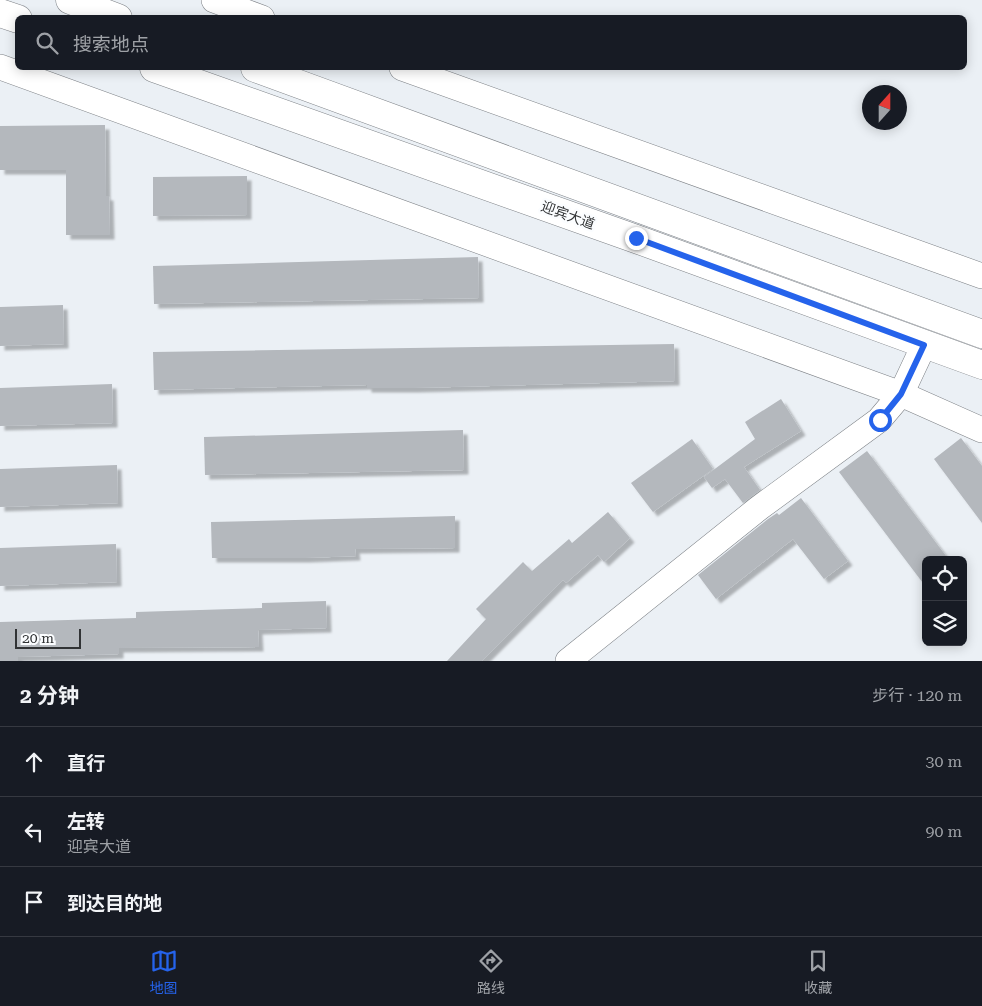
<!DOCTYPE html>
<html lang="zh">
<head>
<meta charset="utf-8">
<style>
  body { margin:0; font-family:"Roboto Serif","Noto Sans SC",serif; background:#20242c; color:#f1f3f6 }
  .controls { position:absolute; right:15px; bottom:15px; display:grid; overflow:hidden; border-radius:8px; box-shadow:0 2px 12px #0003 }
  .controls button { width:45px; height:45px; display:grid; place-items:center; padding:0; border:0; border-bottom:1px solid #363941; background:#171b24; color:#f1f3f6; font:25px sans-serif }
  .compass { position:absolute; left:862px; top:85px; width:45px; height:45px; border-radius:50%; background:#171b24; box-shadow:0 2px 12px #0003; rotate:21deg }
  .scale { position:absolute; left:15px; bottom:12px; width:66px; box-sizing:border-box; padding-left:5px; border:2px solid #313335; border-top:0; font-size:14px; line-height:18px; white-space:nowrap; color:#313335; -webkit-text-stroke:4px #fbfdff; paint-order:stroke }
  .stop { position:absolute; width:15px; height:15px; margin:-11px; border:4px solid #2563eb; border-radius:50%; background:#fff }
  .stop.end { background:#2563eb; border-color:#fff; box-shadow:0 1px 5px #0008 }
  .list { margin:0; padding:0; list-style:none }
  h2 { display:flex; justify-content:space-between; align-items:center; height:65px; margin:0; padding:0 20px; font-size:21px }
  h2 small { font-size:16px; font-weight:400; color:#9ea1a6 }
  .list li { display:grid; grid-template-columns:32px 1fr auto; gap:15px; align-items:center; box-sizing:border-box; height:70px; padding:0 20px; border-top:1px solid #363941 }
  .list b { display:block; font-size:19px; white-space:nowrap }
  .list p { margin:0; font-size:16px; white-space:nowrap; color:#9ea1a6 }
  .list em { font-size:16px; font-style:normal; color:#9ea1a6 }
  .icon { flex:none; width:28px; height:28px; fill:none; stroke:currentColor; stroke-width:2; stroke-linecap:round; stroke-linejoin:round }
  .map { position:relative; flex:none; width:982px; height:661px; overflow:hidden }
  .search { position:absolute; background:#171b24; box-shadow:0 2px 12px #0003; left:15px; right:15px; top:15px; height:55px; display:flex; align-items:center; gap:12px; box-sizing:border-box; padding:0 18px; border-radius:8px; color:#9ea1a6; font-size:19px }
  .sheet { height:275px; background:#171b24 }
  nav { display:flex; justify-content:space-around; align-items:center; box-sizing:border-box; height:70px; border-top:1px solid #363941; background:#171b24; font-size:14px; color:#9ea1a6 }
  nav a { display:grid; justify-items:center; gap:2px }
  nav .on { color:#2563eb }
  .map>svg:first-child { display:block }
</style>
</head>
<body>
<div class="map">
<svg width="982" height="661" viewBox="0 0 982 661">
  <defs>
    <filter id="shadow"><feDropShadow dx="4.5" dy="4.5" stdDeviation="1" flood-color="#0004"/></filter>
  </defs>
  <rect width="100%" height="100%" fill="#ebf0f5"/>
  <!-- building -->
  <g fill="#b4b8bd" filter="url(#shadow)">
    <path d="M105,125L106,196H109L110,235H66V170H0V126Z"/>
    <path d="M247,176V215L153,216V177Z"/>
    <path d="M478,257L479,298L154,304L153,266Z"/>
    <path d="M63,305L64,344L0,346V307Z"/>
    <path d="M674,344L675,381L413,388H367V385L154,390L153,352Z"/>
    <path d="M112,384L113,423L0,426V388Z"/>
    <path d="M781,399L801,431L744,467L760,490L743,503L725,479L712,488L704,477L755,439L745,422Z"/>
    <path d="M463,430L464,470L205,475L204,437Z"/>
    <path d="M961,438L982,466V523L934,459Z"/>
    <path d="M692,439L713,469L653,512L631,483Z"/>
    <path d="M867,451L949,560H926V587L839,472Z"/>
    <path d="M117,465L118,503L0,507V469Z"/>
    <path d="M801,498L848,561L824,579L793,539L716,599L698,575L768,519L777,513L779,515Z"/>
    <path d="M608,512L630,538L604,562L598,555L566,583L563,580L482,661H447L486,619L476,609L523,562L532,571L569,539L572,543Z"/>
    <path d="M455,516V548L355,549L356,556L305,558H212L211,522Z"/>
    <path d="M116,544L117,582L0,586V548Z"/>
    <path d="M326,601L327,628L258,630L259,647L119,648V654L18,657V661H0V622L136,618V612L262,608V603Z"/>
  </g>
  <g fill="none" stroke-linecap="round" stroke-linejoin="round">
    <defs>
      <g id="minor">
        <path d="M214,0L262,18"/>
        <path d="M0,67L901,394L982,430"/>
        <path d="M402,68L982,276"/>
        <path d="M568,661L759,508L879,420L901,394L924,345"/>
      </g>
      <g id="major">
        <path d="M70,0L118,18"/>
        <path d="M0,13L18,19"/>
        <path d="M154,68L636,239L982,365"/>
        <path d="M255,68L982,334"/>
      </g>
    </defs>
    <!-- minor casing -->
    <use href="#minor" stroke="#7d8186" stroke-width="26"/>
    <!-- major casing -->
    <use href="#major" stroke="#7d8186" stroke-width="29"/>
    <!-- minor -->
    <use href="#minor" stroke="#fff" stroke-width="25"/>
    <!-- major -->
    <use href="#major" stroke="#fff" stroke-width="28"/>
  </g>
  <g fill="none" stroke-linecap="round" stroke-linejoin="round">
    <!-- route -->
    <path stroke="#2563eb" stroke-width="6" d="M636,238L924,345L901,394L880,420"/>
  </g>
  <g text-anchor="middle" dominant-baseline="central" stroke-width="5" stroke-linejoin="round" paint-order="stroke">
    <!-- street labels -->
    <g font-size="14" fill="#313335" stroke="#fbfdff">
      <text transform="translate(568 215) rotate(20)">迎宾大道</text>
    </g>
  </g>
</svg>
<div class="controls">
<button><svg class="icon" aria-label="locate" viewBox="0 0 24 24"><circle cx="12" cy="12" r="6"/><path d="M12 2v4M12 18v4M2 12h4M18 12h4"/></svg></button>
<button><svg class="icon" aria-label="layers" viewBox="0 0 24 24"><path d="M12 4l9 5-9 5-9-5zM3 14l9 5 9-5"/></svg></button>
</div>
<svg class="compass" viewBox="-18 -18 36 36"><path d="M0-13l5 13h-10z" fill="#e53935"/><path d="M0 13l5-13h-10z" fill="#9ea1a6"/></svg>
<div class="scale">20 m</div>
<div class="stop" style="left:880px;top:420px"></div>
<div class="stop end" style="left:636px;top:238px"></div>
<div class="search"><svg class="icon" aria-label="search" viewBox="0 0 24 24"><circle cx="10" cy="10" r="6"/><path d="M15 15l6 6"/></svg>搜索地点</div>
</div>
<section class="sheet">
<h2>2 分钟<small>步行 · 120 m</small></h2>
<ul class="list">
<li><svg class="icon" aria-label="ahead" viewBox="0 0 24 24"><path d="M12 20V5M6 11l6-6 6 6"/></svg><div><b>直行</b></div><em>30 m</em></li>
<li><svg class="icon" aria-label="left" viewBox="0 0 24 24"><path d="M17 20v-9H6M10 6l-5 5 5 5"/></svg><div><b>左转</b><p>迎宾大道</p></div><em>90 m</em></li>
<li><svg class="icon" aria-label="arrive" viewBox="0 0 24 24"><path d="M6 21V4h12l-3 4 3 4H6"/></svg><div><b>到达目的地</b></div></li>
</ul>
</section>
<nav>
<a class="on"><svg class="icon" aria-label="map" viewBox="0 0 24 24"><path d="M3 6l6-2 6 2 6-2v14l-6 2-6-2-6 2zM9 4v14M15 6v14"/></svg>地图</a>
<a><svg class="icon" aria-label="directions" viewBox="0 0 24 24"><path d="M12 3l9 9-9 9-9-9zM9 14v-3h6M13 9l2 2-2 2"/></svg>路线</a>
<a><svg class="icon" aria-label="saved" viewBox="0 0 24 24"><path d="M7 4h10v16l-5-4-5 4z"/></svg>收藏</a>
</nav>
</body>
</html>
